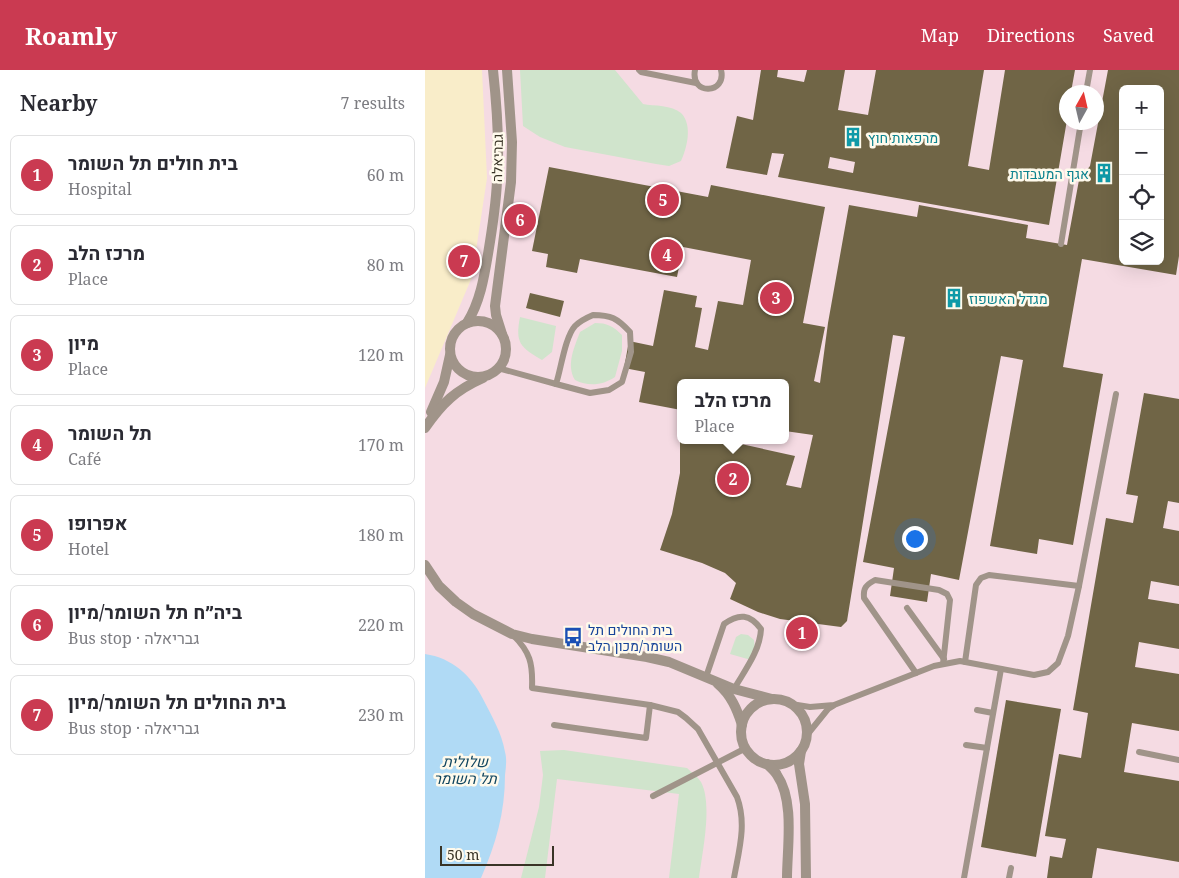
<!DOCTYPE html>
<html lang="en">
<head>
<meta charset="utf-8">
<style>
  body { margin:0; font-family:"Noto Serif",Heebo,serif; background:#f2f2f3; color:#2b2b33 }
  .controls { position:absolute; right:15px; top:15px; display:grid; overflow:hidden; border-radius:8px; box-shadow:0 5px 20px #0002 }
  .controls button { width:45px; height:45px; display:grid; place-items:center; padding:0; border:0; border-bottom:1px solid #e1e1e2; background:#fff; color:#2b2b33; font:25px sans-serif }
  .compass { position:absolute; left:634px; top:15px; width:45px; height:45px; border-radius:50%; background:#fff; box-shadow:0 5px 20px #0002; rotate:8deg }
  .scale { position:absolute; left:15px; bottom:12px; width:114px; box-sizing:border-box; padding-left:5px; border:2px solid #393426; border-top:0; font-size:14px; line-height:18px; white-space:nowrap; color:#393426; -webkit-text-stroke:4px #fffaec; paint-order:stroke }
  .you { position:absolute; left:489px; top:468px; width:18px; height:18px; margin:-12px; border:4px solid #fff; border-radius:50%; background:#1a73e8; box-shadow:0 0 0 8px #1a73e833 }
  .badge { display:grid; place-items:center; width:32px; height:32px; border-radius:50%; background:#ca3a51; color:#fff; font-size:16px; font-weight:700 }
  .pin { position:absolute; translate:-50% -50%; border:2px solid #fff; box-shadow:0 1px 5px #0006 }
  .popup { position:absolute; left:252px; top:309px; width:112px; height:65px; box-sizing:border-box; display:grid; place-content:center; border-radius:8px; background:#fff; filter:drop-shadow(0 1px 4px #0005); font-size:16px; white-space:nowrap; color:#7c7c81 }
  .popup b { font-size:19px; color:#2b2b33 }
  .popup::after { content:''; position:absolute; left:50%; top:100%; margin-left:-10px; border:10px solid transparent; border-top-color:#fff }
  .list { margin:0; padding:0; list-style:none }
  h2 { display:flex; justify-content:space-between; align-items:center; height:65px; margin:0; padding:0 20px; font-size:21px }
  h2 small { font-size:16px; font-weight:400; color:#7c7c81 }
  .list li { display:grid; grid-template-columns:32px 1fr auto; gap:15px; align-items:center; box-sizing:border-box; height:80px; margin:0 10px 10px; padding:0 10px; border:1px solid #e1e1e2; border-radius:8px }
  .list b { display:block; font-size:19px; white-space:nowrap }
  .list p { margin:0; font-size:16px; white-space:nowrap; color:#7c7c81 }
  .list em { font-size:16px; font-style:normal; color:#7c7c81 }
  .icon { flex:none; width:28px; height:28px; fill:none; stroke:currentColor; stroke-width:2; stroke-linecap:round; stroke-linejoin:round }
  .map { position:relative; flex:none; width:754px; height:808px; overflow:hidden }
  header { display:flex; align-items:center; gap:30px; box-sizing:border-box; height:70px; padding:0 25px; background:#ca3a51; color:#fff }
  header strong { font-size:24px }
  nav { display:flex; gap:28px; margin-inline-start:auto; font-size:18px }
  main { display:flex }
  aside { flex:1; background:#fff }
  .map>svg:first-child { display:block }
</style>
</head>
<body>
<header>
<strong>Roamly</strong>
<nav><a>Map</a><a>Directions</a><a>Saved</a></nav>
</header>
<main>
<aside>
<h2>Nearby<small>7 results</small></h2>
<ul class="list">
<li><span class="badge">1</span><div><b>בית חולים תל השומר</b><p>Hospital</p></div><em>60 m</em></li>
<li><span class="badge">2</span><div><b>מרכז הלב</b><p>Place</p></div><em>80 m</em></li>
<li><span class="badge">3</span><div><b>מיון</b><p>Place</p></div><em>120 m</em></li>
<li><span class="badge">4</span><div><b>תל השומר</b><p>Café</p></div><em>170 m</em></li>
<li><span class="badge">5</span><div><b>אפרופו</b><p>Hotel</p></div><em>180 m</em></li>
<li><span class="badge">6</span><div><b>ביה״ח תל השומר/מיון</b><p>Bus stop · גבריאלה</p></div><em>220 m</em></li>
<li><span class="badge">7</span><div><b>בית החולים תל השומר/מיון</b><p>Bus stop · גבריאלה</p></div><em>230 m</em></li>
</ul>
</aside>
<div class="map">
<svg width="754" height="808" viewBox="0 0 754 808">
  <rect width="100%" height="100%" fill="#f9edc9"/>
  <!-- medical -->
  <path fill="#f5dbe3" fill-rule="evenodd" d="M57,0H754V808H0V318L47,207L62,108ZM698,19H735V191H698ZM642,22H672V52H642ZM256,313H360V370H256Z"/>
  <!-- green -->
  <g fill="#d0e4cc">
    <path d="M95,0H190L218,34C229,36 247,35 256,43C268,55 262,78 256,91L244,96L231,94L140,77L115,67L98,56Z"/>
    <path d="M95,247L131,256L127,282L117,290C95,277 90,273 95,247Z"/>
    <path d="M170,253C182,253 188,256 197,265V281L190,307C178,315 164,317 150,310C141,295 149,278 155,262Z"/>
    <path d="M316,564L323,565L329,570L330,579L326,590L305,584L311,567Z"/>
    <path d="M139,680L262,698C266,702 273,707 276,712C288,734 277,784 274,808H244L254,724L132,709L120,808H96L114,737L118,705L115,681Z"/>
  </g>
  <!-- water -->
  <path fill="#b0daf5" d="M0,584C27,588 46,605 58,629C66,645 77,663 80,682C82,689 81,697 80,705C80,742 71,774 56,808H0Z"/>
  <!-- building -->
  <g fill="#706546" fill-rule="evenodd">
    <path d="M336,0H353L352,7L379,12L382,0H420L413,40L443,45L451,0H559L543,96L564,100L580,0H650L646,22H642V50L624,155L353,107L359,84L347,83L342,105L301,98L312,46L328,50ZM405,87L430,92L428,103L403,98Z"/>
    <path d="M683,0H754V186L751,205L657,189L638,297L678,304L648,475L614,469L612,484L565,476L598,290L576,286L534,510L506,504L502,532L465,526L469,498L438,492L480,267L468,265L422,551L416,557L355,549L333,542L305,529L311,513L300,503L277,493L235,480L247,444L255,403V370H298L370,386L361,415L376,418L388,365L360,361V313H256V340L214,332L220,302L199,298L204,271L228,276L239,220L272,226L270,237L277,238L270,277L283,280L293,231L318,235L326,190L258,177L252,207L155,189L152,203L121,197L123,184L107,181L124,97L283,127L286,115L400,137L378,253L400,257L389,311L395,313L403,253L424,135L492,147L494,135L603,155L601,168L642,175L654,110L665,96ZM698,19H735V191H698Z"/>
    <path d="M105,223L139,231L135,247L101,238Z"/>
    <path d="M719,323L754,329V433L743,431L738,458L754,461V516L726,511L723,529L754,534V579L714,572L710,597L754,604V661L707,653L699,702L754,711V792L672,778L667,808H622L625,786L637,788L641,769L620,766L634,684L656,688L663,643L648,640L681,448L708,453L713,426L701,424Z"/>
    <path d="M581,630L636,639L611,787L556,777Z"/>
  </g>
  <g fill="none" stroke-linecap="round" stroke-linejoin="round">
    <!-- service -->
    <g stroke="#a09489" stroke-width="6">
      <path d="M214,0L216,2L271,13"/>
      <path d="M270,0C265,26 302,24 296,0"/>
      <path d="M661,22L665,0"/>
      <path d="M636,174L656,52"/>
      <path d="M168,245C186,245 192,248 205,262L206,282L197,312L184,320L165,323L131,314C136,299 140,267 150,256C155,251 161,248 168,245Z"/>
      <path d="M73,298L131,314"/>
      <path d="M482,538L519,589"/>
      <path d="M88,565C105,582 108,593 107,618L225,635L253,642L261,648L273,659L312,727C322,754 314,780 309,808"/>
      <path d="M540,592L551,515L556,508L564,505L654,516"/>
      <path d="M491,603L439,528C438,518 441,515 450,510L514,520L522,524L525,530L518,594"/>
      <path d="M281,607L299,554C314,543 325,544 336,559C335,581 320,600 309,619"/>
      <path d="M366,634L385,637L409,635L509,596L535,591L609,605L623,602L633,593L643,566L654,516L691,324"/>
      <path d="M552,640L568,643"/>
      <path d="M129,655L221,668L225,635"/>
      <path d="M382,665L403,639L408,636"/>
      <path d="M541,675L562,678"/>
      <path d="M714,682L754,690"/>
      <path d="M228,726L321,678"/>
      <path d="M539,808L576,599"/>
      <path d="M584,808L586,798"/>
    </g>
    <!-- tertiary -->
    <g stroke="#a09489" stroke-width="10">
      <circle cx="53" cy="279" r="28"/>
      <path d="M42,253C55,232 59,208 63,184C67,160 71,136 72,111C75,74 72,37 68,0"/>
      <path d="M77,264L71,245L70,236L86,112L87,72L82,0"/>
      <path d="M6,342L19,312L25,285"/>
      <path d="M0,358C17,333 31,320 58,308"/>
      <path d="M0,495L14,516L31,532L48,544L87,564L107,569L222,587L244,592L309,619L347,629"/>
      <path d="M293,614C306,625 312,639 317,655"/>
      <circle cx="349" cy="662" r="33"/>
      <path d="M376,681L374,694L380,734L381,808"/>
      <path d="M342,694C345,697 350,701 352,705C370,731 362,778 362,808"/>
    </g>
  </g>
  <!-- icons -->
  <defs>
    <symbol id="building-bare" viewBox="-9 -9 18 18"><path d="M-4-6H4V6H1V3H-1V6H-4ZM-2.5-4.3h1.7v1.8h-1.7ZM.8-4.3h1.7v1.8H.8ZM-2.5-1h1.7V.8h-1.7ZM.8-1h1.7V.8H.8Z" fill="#0f9aa8" stroke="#fffaec" stroke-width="2.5" paint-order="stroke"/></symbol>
    <symbol id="bus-bare" viewBox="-9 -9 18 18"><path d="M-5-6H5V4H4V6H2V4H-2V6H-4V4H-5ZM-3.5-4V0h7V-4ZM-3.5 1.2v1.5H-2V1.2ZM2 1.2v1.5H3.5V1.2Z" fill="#1a4fb4" stroke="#fffaec" stroke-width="2.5" paint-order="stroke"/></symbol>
  </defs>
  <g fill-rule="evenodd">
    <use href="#building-bare" x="414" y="53" width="28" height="28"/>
    <use href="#building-bare" x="665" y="89" width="28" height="28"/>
    <use href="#building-bare" x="515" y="214" width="28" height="28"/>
    <use href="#bus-bare" x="134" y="553" width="28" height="28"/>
  </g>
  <g text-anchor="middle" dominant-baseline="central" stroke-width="5" stroke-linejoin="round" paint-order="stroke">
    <!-- culture labels -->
    <g font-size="14" fill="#0d838f" stroke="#fffaec" text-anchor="start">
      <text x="443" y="67">מרפאות חוץ</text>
      <text x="664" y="103" text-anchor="end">אגף המעבדות</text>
      <text x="544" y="228">מגדל האשפוז</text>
    </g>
    <!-- street labels -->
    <g font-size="14" fill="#393426" stroke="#fffaec">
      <text transform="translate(72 88) rotate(-89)">גבריאלה</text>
    </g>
    <!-- transit labels -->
    <g font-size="14" fill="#164399" stroke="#fffaec" text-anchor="start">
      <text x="163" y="559">בית החולים תל<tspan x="163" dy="16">השומר/מכון הלב</tspan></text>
    </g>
    <!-- water labels -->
    <g font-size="15" font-style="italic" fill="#114660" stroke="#fffaec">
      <text x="40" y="691">שלולית<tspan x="40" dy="17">תל השומר</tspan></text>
    </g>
  </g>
</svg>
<div class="controls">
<button>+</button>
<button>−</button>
<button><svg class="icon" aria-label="locate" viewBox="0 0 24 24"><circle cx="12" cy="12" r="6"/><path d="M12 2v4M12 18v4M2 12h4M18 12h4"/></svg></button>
<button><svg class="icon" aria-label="layers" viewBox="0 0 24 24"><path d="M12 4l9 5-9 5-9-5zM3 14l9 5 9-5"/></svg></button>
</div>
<svg class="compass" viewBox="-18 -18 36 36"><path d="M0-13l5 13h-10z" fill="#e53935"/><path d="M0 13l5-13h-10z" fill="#7c7c81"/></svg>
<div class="scale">50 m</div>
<div class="you"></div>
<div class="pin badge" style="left:377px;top:563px">1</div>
<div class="pin badge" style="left:308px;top:409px">2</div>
<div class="popup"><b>מרכז הלב</b>Place</div>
<div class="pin badge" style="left:351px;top:228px">3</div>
<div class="pin badge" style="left:242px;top:185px">4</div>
<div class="pin badge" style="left:238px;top:130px">5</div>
<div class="pin badge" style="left:95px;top:150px">6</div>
<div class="pin badge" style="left:39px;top:191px">7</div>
</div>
</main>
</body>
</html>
